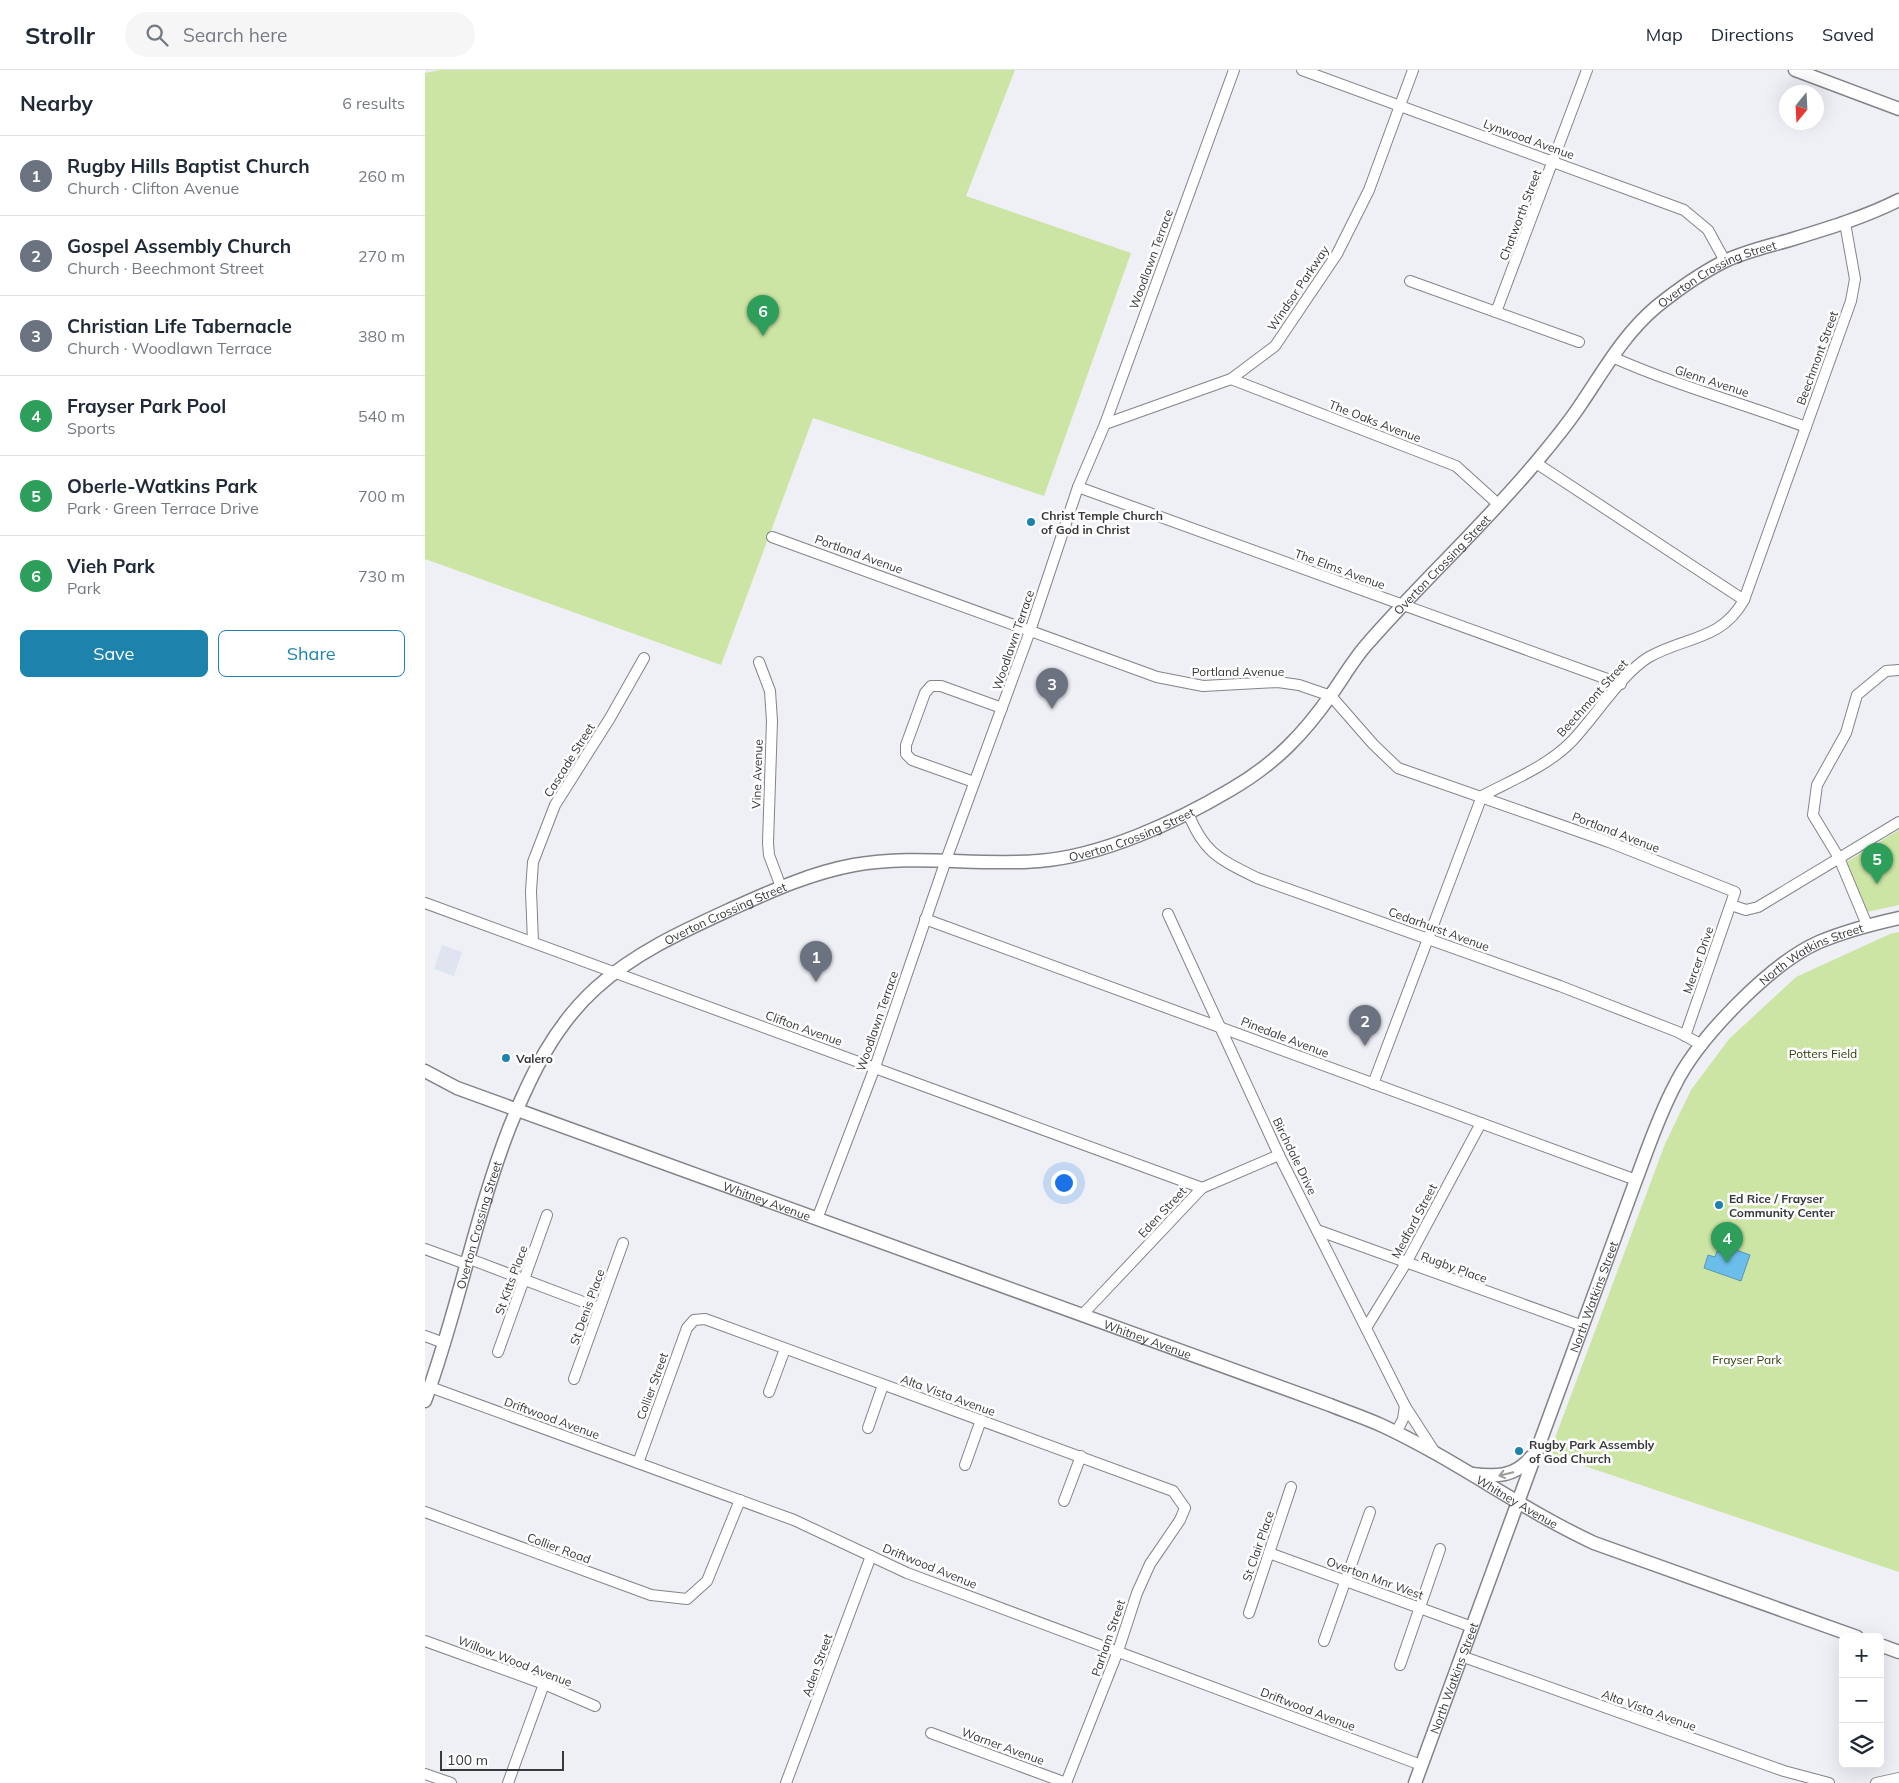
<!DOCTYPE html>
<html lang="en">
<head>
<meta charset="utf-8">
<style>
  body { margin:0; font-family:Mulish,sans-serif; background:#f6f6f7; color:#1f2937 }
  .controls { position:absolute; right:15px; bottom:15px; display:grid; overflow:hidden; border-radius:8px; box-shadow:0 5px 20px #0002 }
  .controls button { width:45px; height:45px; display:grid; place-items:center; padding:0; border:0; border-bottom:1px solid #e0e1e3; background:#fff; color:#1f2937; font:25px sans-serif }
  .compass { position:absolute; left:1354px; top:15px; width:45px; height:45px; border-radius:50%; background:#fff; box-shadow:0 5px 20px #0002; rotate:198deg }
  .scale { position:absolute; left:15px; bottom:12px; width:124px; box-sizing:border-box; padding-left:5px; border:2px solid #37383a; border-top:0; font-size:14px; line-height:18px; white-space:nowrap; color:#37383a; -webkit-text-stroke:4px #fdfdfe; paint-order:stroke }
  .you { position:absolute; left:638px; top:1112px; width:18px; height:18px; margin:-12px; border:4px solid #fff; border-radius:50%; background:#1a73e8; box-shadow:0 0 0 8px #1a73e833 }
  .badge { display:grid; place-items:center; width:32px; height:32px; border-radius:50%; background:#1d83ad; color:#fff; font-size:16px; font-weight:700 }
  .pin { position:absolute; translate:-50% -41px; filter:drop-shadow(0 1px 2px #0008) }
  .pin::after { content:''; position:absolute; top:26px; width:18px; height:15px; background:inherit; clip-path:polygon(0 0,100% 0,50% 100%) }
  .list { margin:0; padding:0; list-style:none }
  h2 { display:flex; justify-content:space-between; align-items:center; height:65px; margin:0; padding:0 20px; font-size:21px }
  h2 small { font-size:16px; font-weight:400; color:#747a83 }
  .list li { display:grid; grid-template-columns:32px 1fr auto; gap:15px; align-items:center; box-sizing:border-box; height:80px; padding:0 20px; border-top:1px solid #e0e1e3 }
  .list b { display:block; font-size:19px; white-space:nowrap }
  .list p { margin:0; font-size:16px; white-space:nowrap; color:#747a83 }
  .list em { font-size:16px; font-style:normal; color:#747a83 }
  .actions { display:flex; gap:10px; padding:15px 20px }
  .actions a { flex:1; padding:11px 0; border:1px solid #1d83ad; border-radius:8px; text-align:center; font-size:18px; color:#1d83ad }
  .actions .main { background:#1d83ad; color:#fff }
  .icon { flex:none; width:28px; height:28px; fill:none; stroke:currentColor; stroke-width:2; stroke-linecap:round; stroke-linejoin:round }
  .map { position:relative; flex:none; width:1474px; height:1713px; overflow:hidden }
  header { display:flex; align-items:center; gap:30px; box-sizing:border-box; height:70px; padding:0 25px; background:#fff; border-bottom:1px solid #e0e1e3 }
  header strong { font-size:24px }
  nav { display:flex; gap:28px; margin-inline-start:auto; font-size:18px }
  .search { width:350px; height:45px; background:#f6f6f7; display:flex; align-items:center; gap:12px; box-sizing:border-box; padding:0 18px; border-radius:28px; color:#747a83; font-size:19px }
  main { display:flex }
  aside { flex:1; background:#fff }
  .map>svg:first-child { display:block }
</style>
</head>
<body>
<header>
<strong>Strollr</strong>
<div class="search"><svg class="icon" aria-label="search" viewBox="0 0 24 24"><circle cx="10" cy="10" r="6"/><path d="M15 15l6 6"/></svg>Search here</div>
<nav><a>Map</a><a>Directions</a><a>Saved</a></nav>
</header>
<main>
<aside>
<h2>Nearby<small>6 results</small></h2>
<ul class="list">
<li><span class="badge" style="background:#6b7280">1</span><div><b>Rugby Hills Baptist Church</b><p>Church · Clifton Avenue</p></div><em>260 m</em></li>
<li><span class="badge" style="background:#6b7280">2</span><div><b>Gospel Assembly Church</b><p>Church · Beechmont Street</p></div><em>270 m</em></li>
<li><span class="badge" style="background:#6b7280">3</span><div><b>Christian Life Tabernacle</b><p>Church · Woodlawn Terrace</p></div><em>380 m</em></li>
<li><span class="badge" style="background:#2e9e5b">4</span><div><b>Frayser Park Pool</b><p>Sports</p></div><em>540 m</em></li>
<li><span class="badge" style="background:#2e9e5b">5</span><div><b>Oberle-Watkins Park</b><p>Park · Green Terrace Drive</p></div><em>700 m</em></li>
<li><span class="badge" style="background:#2e9e5b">6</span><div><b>Vieh Park</b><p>Park</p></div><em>730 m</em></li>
</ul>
<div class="actions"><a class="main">Save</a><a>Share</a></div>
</aside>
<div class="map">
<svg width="1474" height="1713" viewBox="0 0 1474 1713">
  <rect width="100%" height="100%" fill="#eef0f6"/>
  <!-- built -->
  <path fill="#e0e4f1" d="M17,875L37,882L29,906L9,899Z"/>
  <!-- green -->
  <g fill="#cce5a4">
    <path d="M15,0H590L541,126L706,183L619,426L388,348L296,595L0,489V3Z"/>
    <path d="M1474,760V835L1442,842L1420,793Z"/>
    <path d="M1474,862V1502L1124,1384L1240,1074L1266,1020L1304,969L1371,907L1465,864Z"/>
  </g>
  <!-- water -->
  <path fill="#6bbee9" stroke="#5b96b4" d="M1311,1180L1325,1185L1316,1211L1279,1198L1283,1185L1290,1187L1292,1181L1308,1185Z"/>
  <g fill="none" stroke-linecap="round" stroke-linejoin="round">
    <defs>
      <g id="minor">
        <path d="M877,0L1259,140L1283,160L1300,191"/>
        <path d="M985,211L1154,272"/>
        <path d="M1071,242L1162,0"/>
        <path d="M1187,287C1250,315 1316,333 1381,357"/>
        <path d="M806,309L1031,396L1073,434"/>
        <path d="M680,354L806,309L850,276L912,184L944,120L988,0"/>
        <path d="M1111,393L1319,530"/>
        <path d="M653,417L1196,614"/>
        <path d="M347,467L732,607L778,616L853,612L874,615L906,626L948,674L973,698L1184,772L1310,822L1260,966"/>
        <path d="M334,592L345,621L347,651L343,773L344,785L356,817"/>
        <path d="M549,712L487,690L481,684V675L500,623L506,616H516L577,638"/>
        <path d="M763,743C779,783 794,789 832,808L1135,916L1253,962L1277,975"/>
        <path d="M0,833L777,1118"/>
        <path d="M1306,835L1321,840L1333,837L1474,752"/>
        <path d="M743,844L854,1085L980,1336"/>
        <path d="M500,849L1211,1110"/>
        <path d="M1442,855L1414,788L1388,745L1392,715L1421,663L1432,625L1461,601L1474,600"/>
        <path d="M108,872L106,821L108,792L130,735L185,648L219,588"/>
        <path d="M948,1014L1057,726C1087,710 1123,696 1147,671C1170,647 1197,603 1224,587C1261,566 1296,571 1319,530L1426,231L1430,209L1420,153"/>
        <path d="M392,1149L450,997L521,790L605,561L653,417L680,354L809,0"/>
        <path d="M892,1160L1158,1256"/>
        <path d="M0,1179L41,1194"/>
        <path d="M42,1188L174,1238"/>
        <path d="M658,1244L777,1118L854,1085"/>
        <path d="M941,1258L981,1193L1056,1053"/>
        <path d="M0,1266L19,1273"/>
        <path d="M73,1282L122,1145"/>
        <path d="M149,1309L198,1173"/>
        <path d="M5,1317L369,1450L482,1503L996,1695"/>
        <path d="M344,1322L360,1279"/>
        <path d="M443,1358L458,1315"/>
        <path d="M971,1363L978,1349L980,1336L1011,1384"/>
        <path d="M213,1393L262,1258L269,1250L280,1249L748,1421L760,1438L755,1450L725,1494L712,1523L693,1581L641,1713L506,1663"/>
        <path d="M540,1395L556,1350"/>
        <path d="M639,1431L656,1386"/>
        <path d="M0,1442L226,1525L262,1529L282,1511L315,1430"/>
        <path d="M844,1483L1047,1557"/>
        <path d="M824,1543L866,1417"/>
        <path d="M0,1571L119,1614L170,1636"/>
        <path d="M899,1571L945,1442"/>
        <path d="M1036,1586L1359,1701L1404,1713"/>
        <path d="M975,1595L1015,1479"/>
        <path d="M0,1704L26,1713"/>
        <path d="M83,1713L119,1614"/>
        <path d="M361,1713L446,1486"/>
        <path d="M1451,1713L1474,1708"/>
      </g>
      <g id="major">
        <path d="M1370,0L1474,39"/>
        <path id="s1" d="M0,1001L32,1018L905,1335C922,1342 941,1348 958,1356C1031,1390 1096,1439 1169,1473L1432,1567"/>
        <path id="s2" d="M0,1331C33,1241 50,1146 85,1056C106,1005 129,956 171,918C210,883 256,862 304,840C344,822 385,803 429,795C490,784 552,796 614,791C677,786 751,752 805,720C850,694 879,664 908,622C920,605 930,587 944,572C998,510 1060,454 1112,391C1127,373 1143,354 1156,334C1179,300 1199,264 1231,237C1252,220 1276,203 1300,191C1321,181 1345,176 1368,169C1404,158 1440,147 1474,130"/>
        <path d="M1047,1404C1071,1407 1090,1407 1106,1387"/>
        <path d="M1455,1575L1474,1582"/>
        <path id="s3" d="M990,1713L1211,1110C1223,1078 1234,1045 1250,1015C1273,968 1346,893 1394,872C1420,861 1447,854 1474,848"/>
      </g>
    </defs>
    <!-- minor casing -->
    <use href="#minor" stroke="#828489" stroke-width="12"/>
    <!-- major casing -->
    <use href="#major" stroke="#828489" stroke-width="15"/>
    <!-- minor -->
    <use href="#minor" stroke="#fff" stroke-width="10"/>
    <!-- major -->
    <use href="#major" stroke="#fff" stroke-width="12"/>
  </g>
  <!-- one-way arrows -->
  <defs><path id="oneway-shaft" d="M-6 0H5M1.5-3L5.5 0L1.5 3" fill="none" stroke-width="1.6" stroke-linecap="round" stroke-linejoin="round" transform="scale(1.25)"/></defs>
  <use stroke="#9b9c9c" href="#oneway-shaft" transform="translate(1081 1404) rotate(166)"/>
  <!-- markers -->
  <g fill="#1d83ad" stroke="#fdfdfe" stroke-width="2">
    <circle cx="606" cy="452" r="5"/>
    <circle cx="81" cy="988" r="5"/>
    <circle cx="1294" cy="1135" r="5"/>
    <circle cx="1094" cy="1381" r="5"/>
  </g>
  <g text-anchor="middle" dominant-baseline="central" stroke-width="5" stroke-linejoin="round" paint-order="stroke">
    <!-- street labels -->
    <g font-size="12" fill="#37383a" stroke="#fdfdfe">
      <text transform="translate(1104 69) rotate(20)">Lynwood Avenue</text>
      <text transform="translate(1095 145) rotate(-69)">Chatworth Street</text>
      <text transform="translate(726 189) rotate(-70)">Woodlawn Terrace</text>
      <text stroke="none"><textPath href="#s2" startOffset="1848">Overton Crossing Street</textPath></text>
      <text transform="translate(873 218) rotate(-56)">Windsor Parkway</text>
      <text transform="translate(1392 288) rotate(-70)">Beechmont Street</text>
      <text transform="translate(1287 311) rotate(18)">Glenn Avenue</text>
      <text transform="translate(950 351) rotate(21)">The Oaks Avenue</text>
      <text transform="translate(434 484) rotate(20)">Portland Avenue</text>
      <text stroke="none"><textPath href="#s2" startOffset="1442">Overton Crossing Street</textPath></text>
      <text transform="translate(915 499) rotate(20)">The Elms Avenue</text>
      <text transform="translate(588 570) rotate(-71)">Woodlawn Terrace</text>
      <text x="813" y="601">Portland Avenue</text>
      <text transform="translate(1167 628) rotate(-48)">Beechmont Street</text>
      <text transform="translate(144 690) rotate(-58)">Cascade Street</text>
      <text transform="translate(332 704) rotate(-88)">Vine Avenue</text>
      <text stroke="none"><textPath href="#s2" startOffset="1022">Overton Crossing Street</textPath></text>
      <text transform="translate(1191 762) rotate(21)">Portland Avenue</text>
      <text stroke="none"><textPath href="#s2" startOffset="602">Overton Crossing Street</textPath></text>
      <text transform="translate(1014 859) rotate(20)">Cedarhurst Avenue</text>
      <text stroke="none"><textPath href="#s3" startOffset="938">North Watkins Street</textPath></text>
      <text transform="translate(1273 890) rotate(-71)">Mercer Drive</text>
      <text transform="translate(452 951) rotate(-71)">Woodlawn Terrace</text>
      <text transform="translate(379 958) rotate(20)">Clifton Avenue</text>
      <text transform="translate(860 967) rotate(21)">Pinedale Avenue</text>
      <text transform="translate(870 1086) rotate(64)">Birchdale Drive</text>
      <text stroke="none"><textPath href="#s1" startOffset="366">Whitney Avenue</textPath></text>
      <text transform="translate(737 1142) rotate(-47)">Eden Street</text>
      <text transform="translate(989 1151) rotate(-62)">Medford Street</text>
      <text stroke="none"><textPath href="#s2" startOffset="184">Overton Crossing Street</textPath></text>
      <text transform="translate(1029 1197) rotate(20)">Rugby Place</text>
      <text transform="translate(86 1210) rotate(-70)">St Kitts Place</text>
      <text stroke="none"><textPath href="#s3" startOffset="518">North Watkins Street</textPath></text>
      <text transform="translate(162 1237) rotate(-70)">St Denis Place</text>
      <text stroke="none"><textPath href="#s1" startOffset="771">Whitney Avenue</textPath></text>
      <text transform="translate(227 1316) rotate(-70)">Collier Street</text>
      <text transform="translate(523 1325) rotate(20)">Alta Vista Avenue</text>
      <text transform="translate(127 1348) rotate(20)">Driftwood Avenue</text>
      <text stroke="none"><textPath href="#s1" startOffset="1176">Whitney Avenue</textPath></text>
      <text transform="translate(833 1476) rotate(-71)">St Clair Place</text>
      <text transform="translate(134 1478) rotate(20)">Collier Road</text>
      <text transform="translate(505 1496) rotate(22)">Driftwood Avenue</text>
      <text transform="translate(950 1508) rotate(20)">Overton Mnr West</text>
      <text transform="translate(683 1568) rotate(-71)">Parham Street</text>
      <text transform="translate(90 1591) rotate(21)">Willow Wood Avenue</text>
      <text transform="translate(392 1595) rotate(-70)">Aden Street</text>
      <text stroke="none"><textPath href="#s3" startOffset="112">North Watkins Street</textPath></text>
      <text transform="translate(883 1639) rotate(21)">Driftwood Avenue</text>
      <text transform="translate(1224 1640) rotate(20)">Alta Vista Avenue</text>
      <text transform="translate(578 1676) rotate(20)">Warner Avenue</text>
    </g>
    <!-- poi labels -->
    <g font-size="12" font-weight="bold" fill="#37383a" stroke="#fdfdfe" text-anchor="start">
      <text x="616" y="445">Christ Temple Church<tspan x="616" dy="14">of God in Christ</tspan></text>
      <text x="91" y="988">Valero</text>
      <text x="1304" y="1128">Ed Rice / Frayser<tspan x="1304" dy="14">Community Center</tspan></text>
      <text x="1104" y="1374">Rugby Park Assembly<tspan x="1104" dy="14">of God Church</tspan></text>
    </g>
    <!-- park labels -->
    <g font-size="12" fill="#2f4009" stroke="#fdfdfe">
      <text x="1398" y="983">Potters Field</text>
      <text x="1322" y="1289">Frayser Park</text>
    </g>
  </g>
</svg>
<div class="controls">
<button>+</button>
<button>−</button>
<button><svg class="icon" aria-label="layers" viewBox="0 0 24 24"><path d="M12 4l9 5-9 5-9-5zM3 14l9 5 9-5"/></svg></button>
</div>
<svg class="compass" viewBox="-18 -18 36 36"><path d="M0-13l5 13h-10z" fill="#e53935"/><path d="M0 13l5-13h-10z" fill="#747a83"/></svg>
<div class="scale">100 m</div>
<div class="you"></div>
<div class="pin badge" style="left:391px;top:912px;background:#6b7280">1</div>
<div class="pin badge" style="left:940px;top:976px;background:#6b7280">2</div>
<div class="pin badge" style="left:627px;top:639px;background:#6b7280">3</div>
<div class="pin badge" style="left:1302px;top:1193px;background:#2e9e5b">4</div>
<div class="pin badge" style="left:1452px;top:814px;background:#2e9e5b">5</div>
<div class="pin badge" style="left:338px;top:266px;background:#2e9e5b">6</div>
</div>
</main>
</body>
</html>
